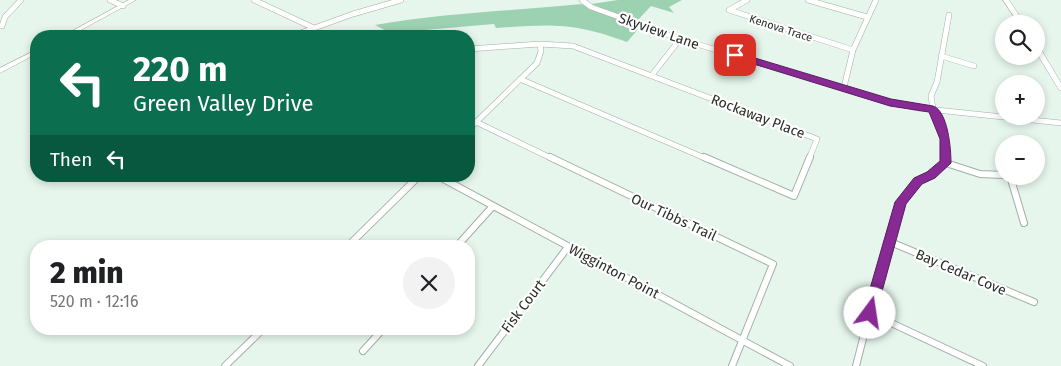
<!DOCTYPE html>
<html lang="en">
<head>
<meta charset="utf-8">
<style>
  body { margin:0; font-family:"Fira Sans",sans-serif; background:#f2f2f2; color:#202124; height:100vh; display:flex; flex-direction:column; font-size:19px; white-space:nowrap }
  * { box-sizing:border-box; margin:0 }
  p { font-size:16px; color:#757577 }
  .icon { flex:none; width:28px; height:28px; fill:none; stroke:currentColor; stroke-width:2; stroke-linecap:round; stroke-linejoin:round }
  .map { position:relative; flex:1; overflow:hidden }
  .drawer { position:absolute; left:30px; top:240px; width:445px; height:95px; display:flex; flex-direction:column; background:#fff; border-radius:20px; box-shadow:0 2px 8px #0003 }
  .drawer>* { flex:none }
  .top-card { position:absolute; left:30px; top:30px; width:445px; height:152px; border-radius:20px; box-shadow:0 2px 8px #0003; background:#0b6e4f; color:#fff; overflow:hidden }
  .tools { position:absolute; left:995px; top:15px; display:grid; gap:10px }
  .tools a { display:grid; place-items:center; width:50px; height:50px; border-radius:50%; background:#fff; box-shadow:0 2px 8px #0003; font-size:25px }
  .pin { position:absolute; display:grid; place-items:center; width:42px; height:42px; color:#fff; margin:-21px; border-radius:10px; box-shadow:0 2px 8px #0006 }
  .me { position:absolute; width:55px; margin:-28px; rotate:14deg; stroke-linejoin:round; filter:drop-shadow(0 0 4px #0008) }
  .turn { display:flex; align-items:center; gap:18px; height:105px; padding:0 20px; font-size:22px }
  .turn .icon { width:65px; height:65px; stroke-width:2.5 }
  .turn b { display:block; font-size:35px; line-height:42px }
  .then { display:flex; align-items:center; height:48px; padding:0 20px; background:#0003; gap:10px; font-size:19px }
  .round { display:grid; place-items:center; flex:none; width:52px; height:52px; border-radius:26px; background:#f2f2f2 }
  .headline { display:flex; align-items:center; justify-content:space-between; height:85px; padding:0 20px }
  h1 { font-size:30px; font-weight:800; line-height:38px }
  .map>svg:first-child { display:block }
</style>
</head>
<body>
<div class="map">
<svg width="1061" height="366" viewBox="0 0 1061 366">
  <rect width="100%" height="100%" fill="#e6f6ec"/>
  <!-- green -->
  <path fill="#9cd2b2" d="M 618,0 L 682,0 L 669,7 L 674,13 L 651,6 L 637,21 L 591,4 Z
    M 581,4 L 640,27 L 627,42 C 573,22 551,24 496,28 L 494,24 L 390,33 L 375,25 C 443,13 512,11 581,4 Z"/>
  <g fill="none" stroke-linecap="round" stroke-linejoin="round">
    <!-- street-far1 casing -->
    <g stroke="#a2b0a7" stroke-width="6">
      <path id="street-far1" d="M 110,0 L 123,6
        M 254,0 L 314,28
        M 582,0 L 591,7 L 680,39 L 890,102 L 917,108 L 1061,123
        M 747,0 L 729,10 L 853,50
        M 808,0 L 867,17
        M 2,26 L 5,17 L 21,0
        M 292,36 L 353,14 L 401,0
        M 469,49 L 540,44 L 573,46 L 817,139 L 809,159
        M 941,56 L 974,66
        M 652,75 L 680,39
        M 520,79 L 707,159
        M 844,87 L 853,50 L 876,0
        M 476,122 L 553,159
        M 469,129 L 537,63 L 541,51 L 540,44
        M 946,159 L 945,139 L 933,109 L 931,96 L 937,82 L 949,15"/>
    </g>
    <!-- street casing -->
    <g stroke="#a2b0a7" stroke-width="8">
      <path id="street" d="M 550,157 L 773,264 L 732,366
        M 704,157 L 794,196 L 810,157
        M 946,163 L 980,174 L 1004,175
        M 438,176 L 790,366
        M 1010,176 L 1024,223
        M 888,241 L 1034,302
        M 348,246 L 419,176
        M 457,246 L 493,206
        M 870,313 L 983,366
        M 363,351 L 383,329
        M 225,366 L 263,329
        M 478,366 L 568,247
        M 856,366 L 888,241 L 901,202 L 918,181 L 931,175 L 946,163 L 946,157"/>
    </g>
    <!-- secondary casing -->
    <g stroke="#a2b0a7" stroke-width="1">
      <path id="secondary" d="M 129,0 L 136,0 L 70,36 L 63,36 Z
        M 1003,0 L 1009,0 L 1025,24 L 1019,24 Z
        M 1036,44 L 1039,46 L 1061,83 L 1061,90 L 1059,90 L 1036,52 Z
        M 36,50 L 36,54 L 0,73 L 0,68 Z"/>
    </g>
    <!-- street-far1 -->
    <use href="#street-far1" stroke="#fff" stroke-width="5"/>
    <!-- street -->
    <use href="#street" stroke="#fff" stroke-width="6"/>
    <!-- secondary -->
    <use href="#secondary" fill="#fff" fill-rule="evenodd"/>
  </g>
  <!-- route -->
  <path fill="#882a94" stroke="#581b60" d="M 735,52 L 891,99 L 933,106 C 948,111 951,149 951,163 L 935,178 L 922,184 L 906,204 L 875,317 L 870,319 L 865,317 L 863,313 L 895,202 L 914,178 L 927,172 L 940,161 L 940,139 L 929,112 L 890,106 L 731,57 L 731,53 Z"/>
  <g text-anchor="middle" stroke-width="4.5" stroke-linejoin="round" paint-order="stroke">
    <!-- far-street labels -->
    <g font-size="11" fill="#282e2a" stroke="#fefefe">
      <text transform="translate(781 28) rotate(18)" y="4">Kenova Trace</text>
    </g>
    <!-- street labels -->
    <g font-size="14" fill="#282e2a" stroke="#fefefe">
      <text transform="translate(659 31) rotate(19)" y="5">Skyview Lane</text>
      <text transform="translate(758 116) rotate(21)" y="5">Rockaway Place</text>
      <text transform="translate(674 217) rotate(25)" y="5">Our Tibbs Trail</text>
      <text transform="translate(614 271) rotate(28)" y="5">Wigginton Point</text>
      <text transform="translate(961 272) rotate(23)" y="5">Bay Cedar Cove</text>
      <text transform="translate(523 306) rotate(-53)" y="5">Fisk Court</text>
    </g>
  </g>
</svg>
<div class="tools">
<a><svg class="icon" aria-label="search" viewBox="0 0 24 24"><circle cx="10" cy="10" r="6"/><path d="M15 15l6 6"/></svg></a>
<a>+</a>
<a>−</a>
</div>
<div class="pin" style="left:735px;top:55px;background:#d93025"><svg class="icon" aria-label="arrive" viewBox="0 0 24 24"><path d="M6 21V4h12l-3 4 3 4H6"/></svg></div>
<svg class="me" style="left:870px;top:313px" viewBox="-20 -20 40 40"><circle r="19" fill="#fff"/><path d="M0-13L10 11 0 6-10 11z" fill="#882a94"/></svg>
<div class="top-card">
<div class="turn"><svg class="icon" aria-label="left" viewBox="0 0 24 24"><path d="M17 20v-9H6M10 6l-5 5 5 5"/></svg><div><b>220 m</b>Green Valley Drive</div></div>
<div class="then">Then<svg class="icon" aria-label="left" viewBox="0 0 24 24"><path d="M17 20v-9H6M10 6l-5 5 5 5"/></svg></div>
</div>
<section class="drawer">
<div class="headline"><div><h1>2 min</h1><p>520 m · 12:16</p></div><a class="round"><svg class="icon" aria-label="close" viewBox="0 0 24 24"><path d="M6 6l12 12M18 6L6 18"/></svg></a></div>
</section>
</div>
</body>
</html>
